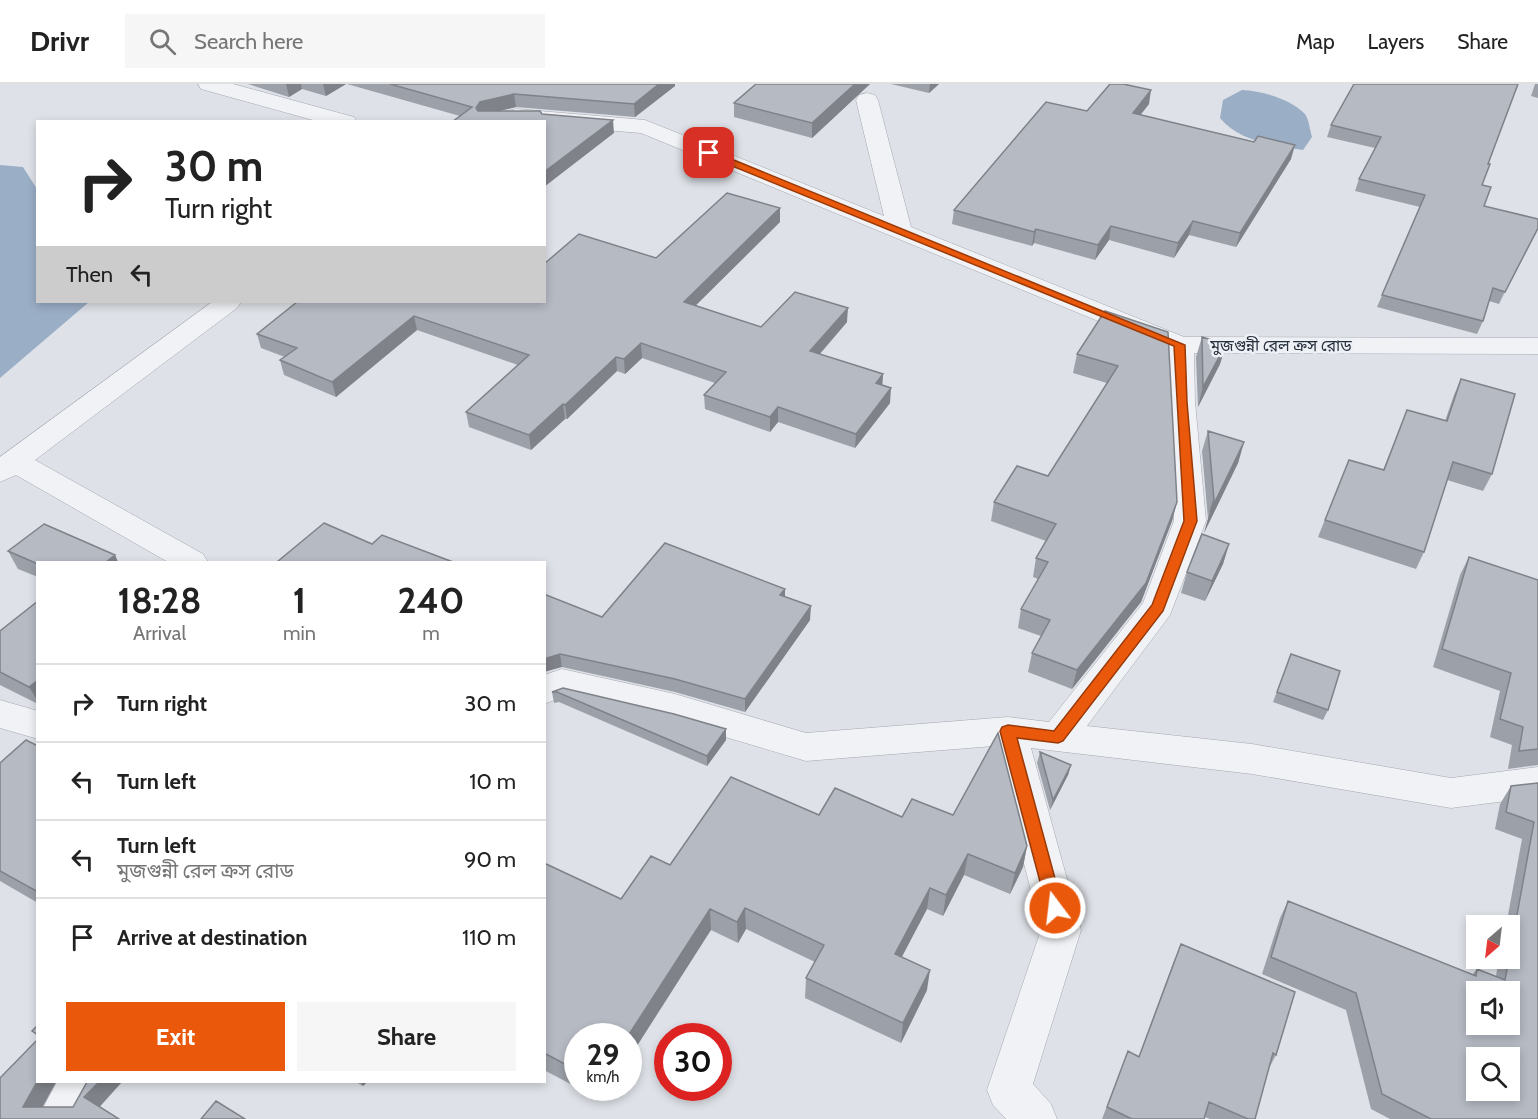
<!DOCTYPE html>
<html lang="en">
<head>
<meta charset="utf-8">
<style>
  body { margin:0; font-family:Cabin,"Noto Sans Bengali",sans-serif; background:#f6f6f6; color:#222; height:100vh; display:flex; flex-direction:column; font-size:22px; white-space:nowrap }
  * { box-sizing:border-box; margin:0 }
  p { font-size:20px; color:#767676 }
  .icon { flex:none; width:33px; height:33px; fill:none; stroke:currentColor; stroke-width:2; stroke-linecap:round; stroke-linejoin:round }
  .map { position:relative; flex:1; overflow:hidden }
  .drawer { position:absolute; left:36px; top:477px; width:510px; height:522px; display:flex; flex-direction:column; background:#fff; border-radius:0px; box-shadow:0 3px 9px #0003 }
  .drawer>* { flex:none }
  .guide { position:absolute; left:36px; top:36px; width:510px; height:183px; border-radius:0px; box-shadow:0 3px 9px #0003; background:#fff; color:#222; overflow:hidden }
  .needle { width:39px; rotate:208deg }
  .controls { position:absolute; left:1466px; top:831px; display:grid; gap:12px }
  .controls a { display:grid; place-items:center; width:54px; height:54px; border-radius:0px; background:#fff; box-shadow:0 3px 9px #0003; font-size:30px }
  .speed { position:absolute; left:564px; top:939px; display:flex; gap:12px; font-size:30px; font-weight:700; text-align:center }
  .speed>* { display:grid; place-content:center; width:78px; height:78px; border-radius:50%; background:#fff; box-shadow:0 3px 9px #0003; line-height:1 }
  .speed small { font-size:15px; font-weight:400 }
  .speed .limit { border:9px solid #d22; background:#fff; color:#111 }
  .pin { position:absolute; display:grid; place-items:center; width:51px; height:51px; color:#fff; margin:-26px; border-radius:12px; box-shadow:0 3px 9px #0006 }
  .me { position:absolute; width:66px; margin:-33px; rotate:345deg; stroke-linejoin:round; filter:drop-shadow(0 0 4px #0008) }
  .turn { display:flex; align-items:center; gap:21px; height:126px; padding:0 30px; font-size:27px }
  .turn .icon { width:78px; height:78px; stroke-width:2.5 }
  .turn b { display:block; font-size:42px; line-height:51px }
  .then { display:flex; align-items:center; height:57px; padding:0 30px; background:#0003; gap:12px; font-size:22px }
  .eta { display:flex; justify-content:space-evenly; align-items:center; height:102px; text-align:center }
  .eta b { font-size:36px; font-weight:700; line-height:42px }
  .action { display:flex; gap:12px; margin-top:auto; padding:12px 30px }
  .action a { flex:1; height:69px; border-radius:0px; background:#ea580c; color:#fff; font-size:24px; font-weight:700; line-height:69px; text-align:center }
  .action a+a { background:#f6f6f6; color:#222 }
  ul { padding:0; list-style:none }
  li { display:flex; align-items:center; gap:18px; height:78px; padding:0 30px; border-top:2px solid #e0e0e0 }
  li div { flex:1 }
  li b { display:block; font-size:22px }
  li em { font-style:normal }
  header { display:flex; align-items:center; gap:36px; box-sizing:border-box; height:84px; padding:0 30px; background:#fff; border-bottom:2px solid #e0e0e0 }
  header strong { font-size:28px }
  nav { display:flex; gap:33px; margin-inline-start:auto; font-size:21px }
  .search { width:420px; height:54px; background:#f6f6f6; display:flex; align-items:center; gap:15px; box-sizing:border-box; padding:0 21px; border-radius:0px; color:#767676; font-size:22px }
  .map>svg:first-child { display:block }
</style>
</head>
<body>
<header>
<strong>Drivr</strong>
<div class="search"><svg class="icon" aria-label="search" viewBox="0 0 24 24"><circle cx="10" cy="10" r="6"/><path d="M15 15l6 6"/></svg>Search here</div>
<nav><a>Map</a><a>Layers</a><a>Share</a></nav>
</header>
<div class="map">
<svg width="1538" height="1035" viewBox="0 0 1538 1035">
  <rect width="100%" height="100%" fill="#dee1e7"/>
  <!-- water -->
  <path fill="#9aaec6" d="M 1242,6 C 1262,7 1291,15 1305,30 C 1309,36 1310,46 1312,53 L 1303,66 C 1274,61 1240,58 1220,34 L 1223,16 Z
    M 0,81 L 23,83 L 37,105 L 38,218 L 89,218 L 0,294 Z"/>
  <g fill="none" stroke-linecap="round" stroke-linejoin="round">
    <!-- minor casing -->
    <g stroke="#a4a8b1" stroke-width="1">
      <path id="minor" d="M 198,0 L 233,0 L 354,33 L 357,38 L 320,38 L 201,5 Z
        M 867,9 L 875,11 L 878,16 L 911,143 L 1184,253 L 1538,254 L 1538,270 L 1194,269 L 1195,318 L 1206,437 L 1170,531 L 1087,642 L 1252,660 L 1451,694 L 1538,683 L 1538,713 L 1451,724 L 1252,690 L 1031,664 L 1081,846 L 1033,1000 L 1051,1020 L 1057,1035 L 1006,1035 L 993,1021 L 987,1006 L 1041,846 L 994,662 L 806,677 L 675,638 L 565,612 L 544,620 L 544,591 L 562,585 L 675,610 L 806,649 L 1008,633 L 1049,638 L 1143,519 L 1174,437 L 1167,318 L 1166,265 L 641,49 L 544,41 L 544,38 L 480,38 L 483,33 L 516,25 L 645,36 L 884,132 L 856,16 L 859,11 Z
        M 212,218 L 241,218 L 237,224 L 35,376 L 203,470 L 208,478 L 168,478 L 16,391 L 0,398 L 0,373 Z
        M 0,616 L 38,627 L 38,655 L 0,644 Z
        M 57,998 L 104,998 L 84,1035 L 37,1035 Z"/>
    </g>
    <!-- minor -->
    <use href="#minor" fill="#f0f2f5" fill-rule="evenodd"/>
  </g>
  <!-- wall -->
  <path fill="#9ca0a8" d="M 248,0 L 346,0 L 326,12 L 302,5 L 289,13 Z
    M 347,0 L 675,0 L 675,2 L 635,33 L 516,23 L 498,27 L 542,30 L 614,49 L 460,32 Z
    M 870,0 L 812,54 L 734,33 L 734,19 Z
    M 891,0 L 939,0 L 929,9 Z
    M 1354,0 L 1488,80 L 1482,101 L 1484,122 L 1538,135 L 1499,220 L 1489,217 L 1483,237 L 1477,250 L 1377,223 L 1420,123 L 1355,107 L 1359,95 L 1375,64 L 1327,53 L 1331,41 Z
    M 1535,0 L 1538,0 L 1538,14 L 1531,12 Z
    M 1149,20 L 1140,31 L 1291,75 L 1236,163 L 1189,151 L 1174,174 L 1109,156 L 1095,176 L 1034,159 L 1032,162 L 952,140 L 954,126 L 1087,27 Z
    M 780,138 L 696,221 L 761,243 L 847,238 L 820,270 L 883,290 L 882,301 L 890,319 L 855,364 L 778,338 L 770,348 L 705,325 L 704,311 L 715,299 L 642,274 L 625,290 L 617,287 L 567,335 L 565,335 L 531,366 L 469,343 L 466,328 L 518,281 L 417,246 L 336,313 L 284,291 L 280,276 L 285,273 L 261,264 L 257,250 L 544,218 L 656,174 Z
    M 1105,227 L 1177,418 L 1172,437 L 1141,518 L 1072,605 L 1028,588 L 1032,569 L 1041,552 L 1018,544 L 1021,525 L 1038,495 L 1033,493 L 1036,474 L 1046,457 L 991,437 L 994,418 L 1048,392 L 1107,299 L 1073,289 L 1077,270 Z
    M 1202,253 L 1226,260 L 1220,280 L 1198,323 L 1196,273 Z
    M 1461,295 L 1492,390 L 1483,407 L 1447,396 L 1424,468 L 1416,485 L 1318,453 L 1349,376 L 1383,386 L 1407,326 L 1445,337 L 1454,311 Z
    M 1208,347 L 1244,358 L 1238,379 L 1204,449 L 1208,435 L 1202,367 Z
    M 1229,460 L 1223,480 L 1205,517 L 1181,509 L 1187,488 Z
    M 8,467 L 115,471 L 118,478 L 38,478 L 38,493 L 18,485 Z
    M 1469,473 L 1538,496 L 1538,681 L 1508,685 L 1512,661 L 1490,653 L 1500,607 L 1433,583 L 1460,491 Z
    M 785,505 L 785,513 L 810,536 L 745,628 L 675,608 L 562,583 L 544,510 L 602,533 Z
    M 38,517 L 38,620 L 0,601 L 0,547 Z
    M 1291,570 L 1328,626 L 1323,636 L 1273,618 Z
    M 563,604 L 726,656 L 707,682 L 559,618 L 554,619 L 552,608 Z
    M 38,662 L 38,819 L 0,797 L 0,679 Z
    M 1040,668 L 1071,681 L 1068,691 L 1050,726 L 1037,679 Z
    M 1538,699 L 1538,1035 L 1390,1035 L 1371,1025 L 1346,926 L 1262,890 L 1280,834 L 1288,817 L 1472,891 L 1477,885 L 1496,892 L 1499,874 L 1509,874 L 1509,842 L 1506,842 L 1522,755 L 1495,745 L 1500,720 L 1511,702 Z
    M 819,731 L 902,733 L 1027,762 L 1023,783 L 1010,810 L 964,791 L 943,832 L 927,825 L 901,873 L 927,906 L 901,959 L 805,914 L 806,894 L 815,878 L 746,845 L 738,859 L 711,846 L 578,952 L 578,1004 L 544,986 L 544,779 L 621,815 L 670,781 Z
    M 1175,874 L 1276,971 L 1269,984 L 1255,1035 L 1210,1035 L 1205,1033 L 1204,1035 L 1102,1035 L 1128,967 L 1139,972 Z
    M 356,998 L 367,998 L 363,1002 Z
    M 578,1004 L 611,1004 L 603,1017 Z"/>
  <!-- shaded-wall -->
  <path fill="#7f8288" d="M 286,0 L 301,0 L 302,5 L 289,13 Z
    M 323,0 L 346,0 L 326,12 Z
    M 659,0 L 675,0 L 675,2 L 635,33 L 634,20 Z
    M 855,0 L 870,0 L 812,54 L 812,39 Z
    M 930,0 L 939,0 L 929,9 Z
    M 1151,6 L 1149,20 L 1131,43 L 1133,29 Z
    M 514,10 L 516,23 L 482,31 L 478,37 L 476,24 L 480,18 Z
    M 613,36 L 614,49 L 544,103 L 544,88 Z
    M 1295,61 L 1291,75 L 1236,163 L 1240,149 Z
    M 780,124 L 780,138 L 685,232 L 684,218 Z
    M 1193,137 L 1189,151 L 1174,174 L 1178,159 Z
    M 1111,142 L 1109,156 L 1095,176 L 1098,161 Z
    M 1538,144 L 1538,145 L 1499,220 L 1505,208 Z
    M 1036,145 L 1034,159 L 1032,162 L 1034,148 Z
    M 848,224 L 847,238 L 810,281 L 810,267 Z
    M 414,232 L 417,246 L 336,313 L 332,298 Z
    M 641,259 L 642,274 L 625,290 L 624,275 Z
    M 1226,260 L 1220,280 L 1198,323 L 1203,303 Z
    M 616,273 L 617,287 L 567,335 L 565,321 Z
    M 883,290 L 882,305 L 876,299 Z
    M 891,304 L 890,319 L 855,364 L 856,350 Z
    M 563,320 L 565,335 L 531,366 L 529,351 Z
    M 778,323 L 778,338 L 770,348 L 770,333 Z
    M 1244,358 L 1238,379 L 1204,449 L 1210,428 Z
    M 1177,418 L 1172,437 L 1141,518 L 1072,605 L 1077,586 Z
    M 1229,460 L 1223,480 L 1205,517 L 1212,497 Z
    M 115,471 L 118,478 L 106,478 Z
    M 785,505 L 785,518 L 780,511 Z
    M 811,522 L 810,536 L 745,628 L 745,615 Z
    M 560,570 L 562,583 L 544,588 L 544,575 Z
    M 38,596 L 38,617 L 29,603 Z
    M 726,645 L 726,656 L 707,682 L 707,672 Z
    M 1071,681 L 1068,691 L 1050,726 L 1053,716 Z
    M 1027,762 L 1023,783 L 1010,810 L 1015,789 Z
    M 968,770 L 964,791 L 943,832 L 946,811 Z
    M 930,804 L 927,825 L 893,890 L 895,870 Z
    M 745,824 L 746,845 L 738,859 L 737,838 Z
    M 710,825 L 711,846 L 628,976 L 628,952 Z
    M 930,886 L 927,906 L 901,959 L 903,939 Z
    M 38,996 L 38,998 L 56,998 L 36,1035 L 23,1023 Z
    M 99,998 L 122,998 L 95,1028 L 84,1013 Z
    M 361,998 L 367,998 L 363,1002 Z
    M 600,1004 L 611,1004 L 603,1017 Z"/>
  <!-- building -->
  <path fill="#b5bac3" stroke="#7f8288" stroke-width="1.5" fill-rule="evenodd" d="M 390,0 L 659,0 L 634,20 L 514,10 L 480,18 L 476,24 L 478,27 L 540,27 L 542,30 L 613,36 L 544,88 L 544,38 L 452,38 L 472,23 Z
    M 756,0 L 855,0 L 812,39 L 734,19 Z
    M 1110,0 L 1123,0 L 1151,6 L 1133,29 L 1254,58 L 1258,52 L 1295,61 L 1240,149 L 1193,137 L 1178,159 L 1111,142 L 1098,161 L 1036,145 L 1034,148 L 954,126 L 1046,18 L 1087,27 Z
    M 1354,0 L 1518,0 L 1488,80 L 1490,80 L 1482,101 L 1491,103 L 1484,122 L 1538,135 L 1538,144 L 1505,208 L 1493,204 L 1483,237 L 1382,211 L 1425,111 L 1359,95 L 1381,53 L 1331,41 Z
    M 727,109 L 780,124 L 684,218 L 761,243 L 795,208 L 848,224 L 810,267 L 883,290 L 876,299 L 891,304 L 856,350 L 778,323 L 770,333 L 704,311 L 726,288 L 641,259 L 624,275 L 616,273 L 565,321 L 563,320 L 529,351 L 466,328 L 529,271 L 414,232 L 332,298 L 280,276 L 297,264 L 257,250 L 297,218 L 544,218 L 544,180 L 579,150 L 656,174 Z
    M 1105,227 L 1168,248 L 1177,418 L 1146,499 L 1077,586 L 1032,569 L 1050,536 L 1021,525 L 1048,478 L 1036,474 L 1056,440 L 994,418 L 1017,382 L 1048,392 L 1118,282 L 1077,270 Z
    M 1202,253 L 1226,260 L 1203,303 Z
    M 1461,295 L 1515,310 L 1492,390 L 1453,378 L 1424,468 L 1325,436 L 1349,376 L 1384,386 L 1407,326 L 1447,337 Z
    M 1208,347 L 1244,358 L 1210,428 L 1214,416 Z
    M 324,439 L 372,460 L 382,451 L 453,478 L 277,478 Z
    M 44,440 L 115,471 L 106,478 L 38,478 L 38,480 L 8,467 Z
    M 1202,450 L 1229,460 L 1212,497 L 1187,488 Z
    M 665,459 L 785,505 L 780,511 L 811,522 L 745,615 L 675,595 L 560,570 L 544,575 L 544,510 L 602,533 Z
    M 1469,473 L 1538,496 L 1538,665 L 1519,667 L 1523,643 L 1500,635 L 1511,589 L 1442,565 Z
    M 38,517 L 38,596 L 29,603 L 0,588 L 0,547 Z
    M 1291,570 L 1340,587 L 1328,626 L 1277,608 Z
    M 563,604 L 674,630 L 726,645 L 707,672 L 557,608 L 552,608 Z
    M 998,649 L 1027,762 L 1015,789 L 968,770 L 946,811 L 930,804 L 895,870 L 930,886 L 903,939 L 806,894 L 824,861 L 745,824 L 737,838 L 710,825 L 628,952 L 578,952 L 578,987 L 544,969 L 544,779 L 621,815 L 651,772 L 670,781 L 731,693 L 819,731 L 835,704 L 902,733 L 912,715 L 953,731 Z
    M 26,656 L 38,662 L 38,808 L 0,787 L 0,679 Z
    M 1040,668 L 1071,681 L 1053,716 Z
    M 1538,699 L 1538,1035 L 1431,1035 L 1382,1010 L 1356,909 L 1271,873 L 1288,817 L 1476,892 L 1477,885 L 1505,896 L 1534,738 L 1506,728 L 1511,702 ZM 1476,908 L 1509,908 L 1509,940 L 1476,940 ZM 1476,974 L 1509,974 L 1509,1006 L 1476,1006 Z
    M 1181,860 L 1295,908 L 1276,971 L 1273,969 L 1255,1035 L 1248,1035 L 1209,1018 L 1204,1035 L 1132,1035 L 1107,1023 L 1128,967 L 1139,973 Z
    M 38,941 L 38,951 L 32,947 Z
    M 38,955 L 38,996 L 23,1023 L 73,1023 L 87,998 L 99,998 L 84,1013 L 119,1035 L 0,1035 L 0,994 Z
    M 216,1017 L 245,1035 L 201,1035 Z"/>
  <!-- route -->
  <path fill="#ea580c" stroke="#983908" stroke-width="1.5" d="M 705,67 L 712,67 L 1185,261 L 1187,318 L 1197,437 L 1163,527 L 1063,657 L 1058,659 L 1017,654 L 1063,824 L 1061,829 L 1055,831 L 1049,829 L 1047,824 L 1000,647 L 1002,643 L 1008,641 L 1054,647 L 1152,521 L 1184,437 L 1174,262 L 705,71 Z"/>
  <g text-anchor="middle" stroke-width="5" stroke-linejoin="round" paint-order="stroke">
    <!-- far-street labels -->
    <g font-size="16" fill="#282f3d" stroke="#edf0f5">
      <text x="1281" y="267">মুজগুন্নী রেল ক্রস রোড</text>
    </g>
  </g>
</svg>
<div class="controls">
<a><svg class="needle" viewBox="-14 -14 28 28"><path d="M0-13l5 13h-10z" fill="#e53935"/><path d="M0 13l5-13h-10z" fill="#767676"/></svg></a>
<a><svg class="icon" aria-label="sound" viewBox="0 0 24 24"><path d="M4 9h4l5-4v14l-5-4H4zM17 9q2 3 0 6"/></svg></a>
<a><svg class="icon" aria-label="search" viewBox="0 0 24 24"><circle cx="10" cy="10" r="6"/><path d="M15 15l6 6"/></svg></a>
</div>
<div class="speed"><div>29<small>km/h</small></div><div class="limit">30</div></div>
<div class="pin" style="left:709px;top:69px;background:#d93025"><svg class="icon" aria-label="arrive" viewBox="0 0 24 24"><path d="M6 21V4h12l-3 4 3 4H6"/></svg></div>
<svg class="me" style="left:1055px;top:824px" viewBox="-20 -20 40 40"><circle r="17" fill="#ea580c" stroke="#fff" stroke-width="3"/><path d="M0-11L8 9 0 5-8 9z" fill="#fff"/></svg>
<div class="guide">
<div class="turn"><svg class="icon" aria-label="right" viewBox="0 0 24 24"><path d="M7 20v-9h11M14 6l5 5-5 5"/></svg><div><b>30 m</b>Turn right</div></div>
<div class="then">Then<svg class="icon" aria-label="left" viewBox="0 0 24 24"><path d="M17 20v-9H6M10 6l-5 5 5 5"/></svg></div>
</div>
<section class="drawer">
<div class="eta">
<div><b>18:28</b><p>Arrival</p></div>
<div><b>1</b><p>min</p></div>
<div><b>240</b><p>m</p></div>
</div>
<ul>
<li><svg class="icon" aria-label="right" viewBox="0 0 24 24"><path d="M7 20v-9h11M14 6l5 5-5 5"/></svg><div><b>Turn right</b></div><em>30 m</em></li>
<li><svg class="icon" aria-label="left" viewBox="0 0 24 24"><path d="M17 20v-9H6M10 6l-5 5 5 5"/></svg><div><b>Turn left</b></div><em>10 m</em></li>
<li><svg class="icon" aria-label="left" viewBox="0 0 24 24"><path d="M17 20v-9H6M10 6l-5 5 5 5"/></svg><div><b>Turn left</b><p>মুজগুন্নী রেল ক্রস রোড</p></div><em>90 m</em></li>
<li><svg class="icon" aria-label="arrive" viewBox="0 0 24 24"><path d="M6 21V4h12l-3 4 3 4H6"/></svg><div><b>Arrive at destination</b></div><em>110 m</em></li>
</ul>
<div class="action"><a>Exit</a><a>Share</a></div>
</section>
</div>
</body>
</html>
